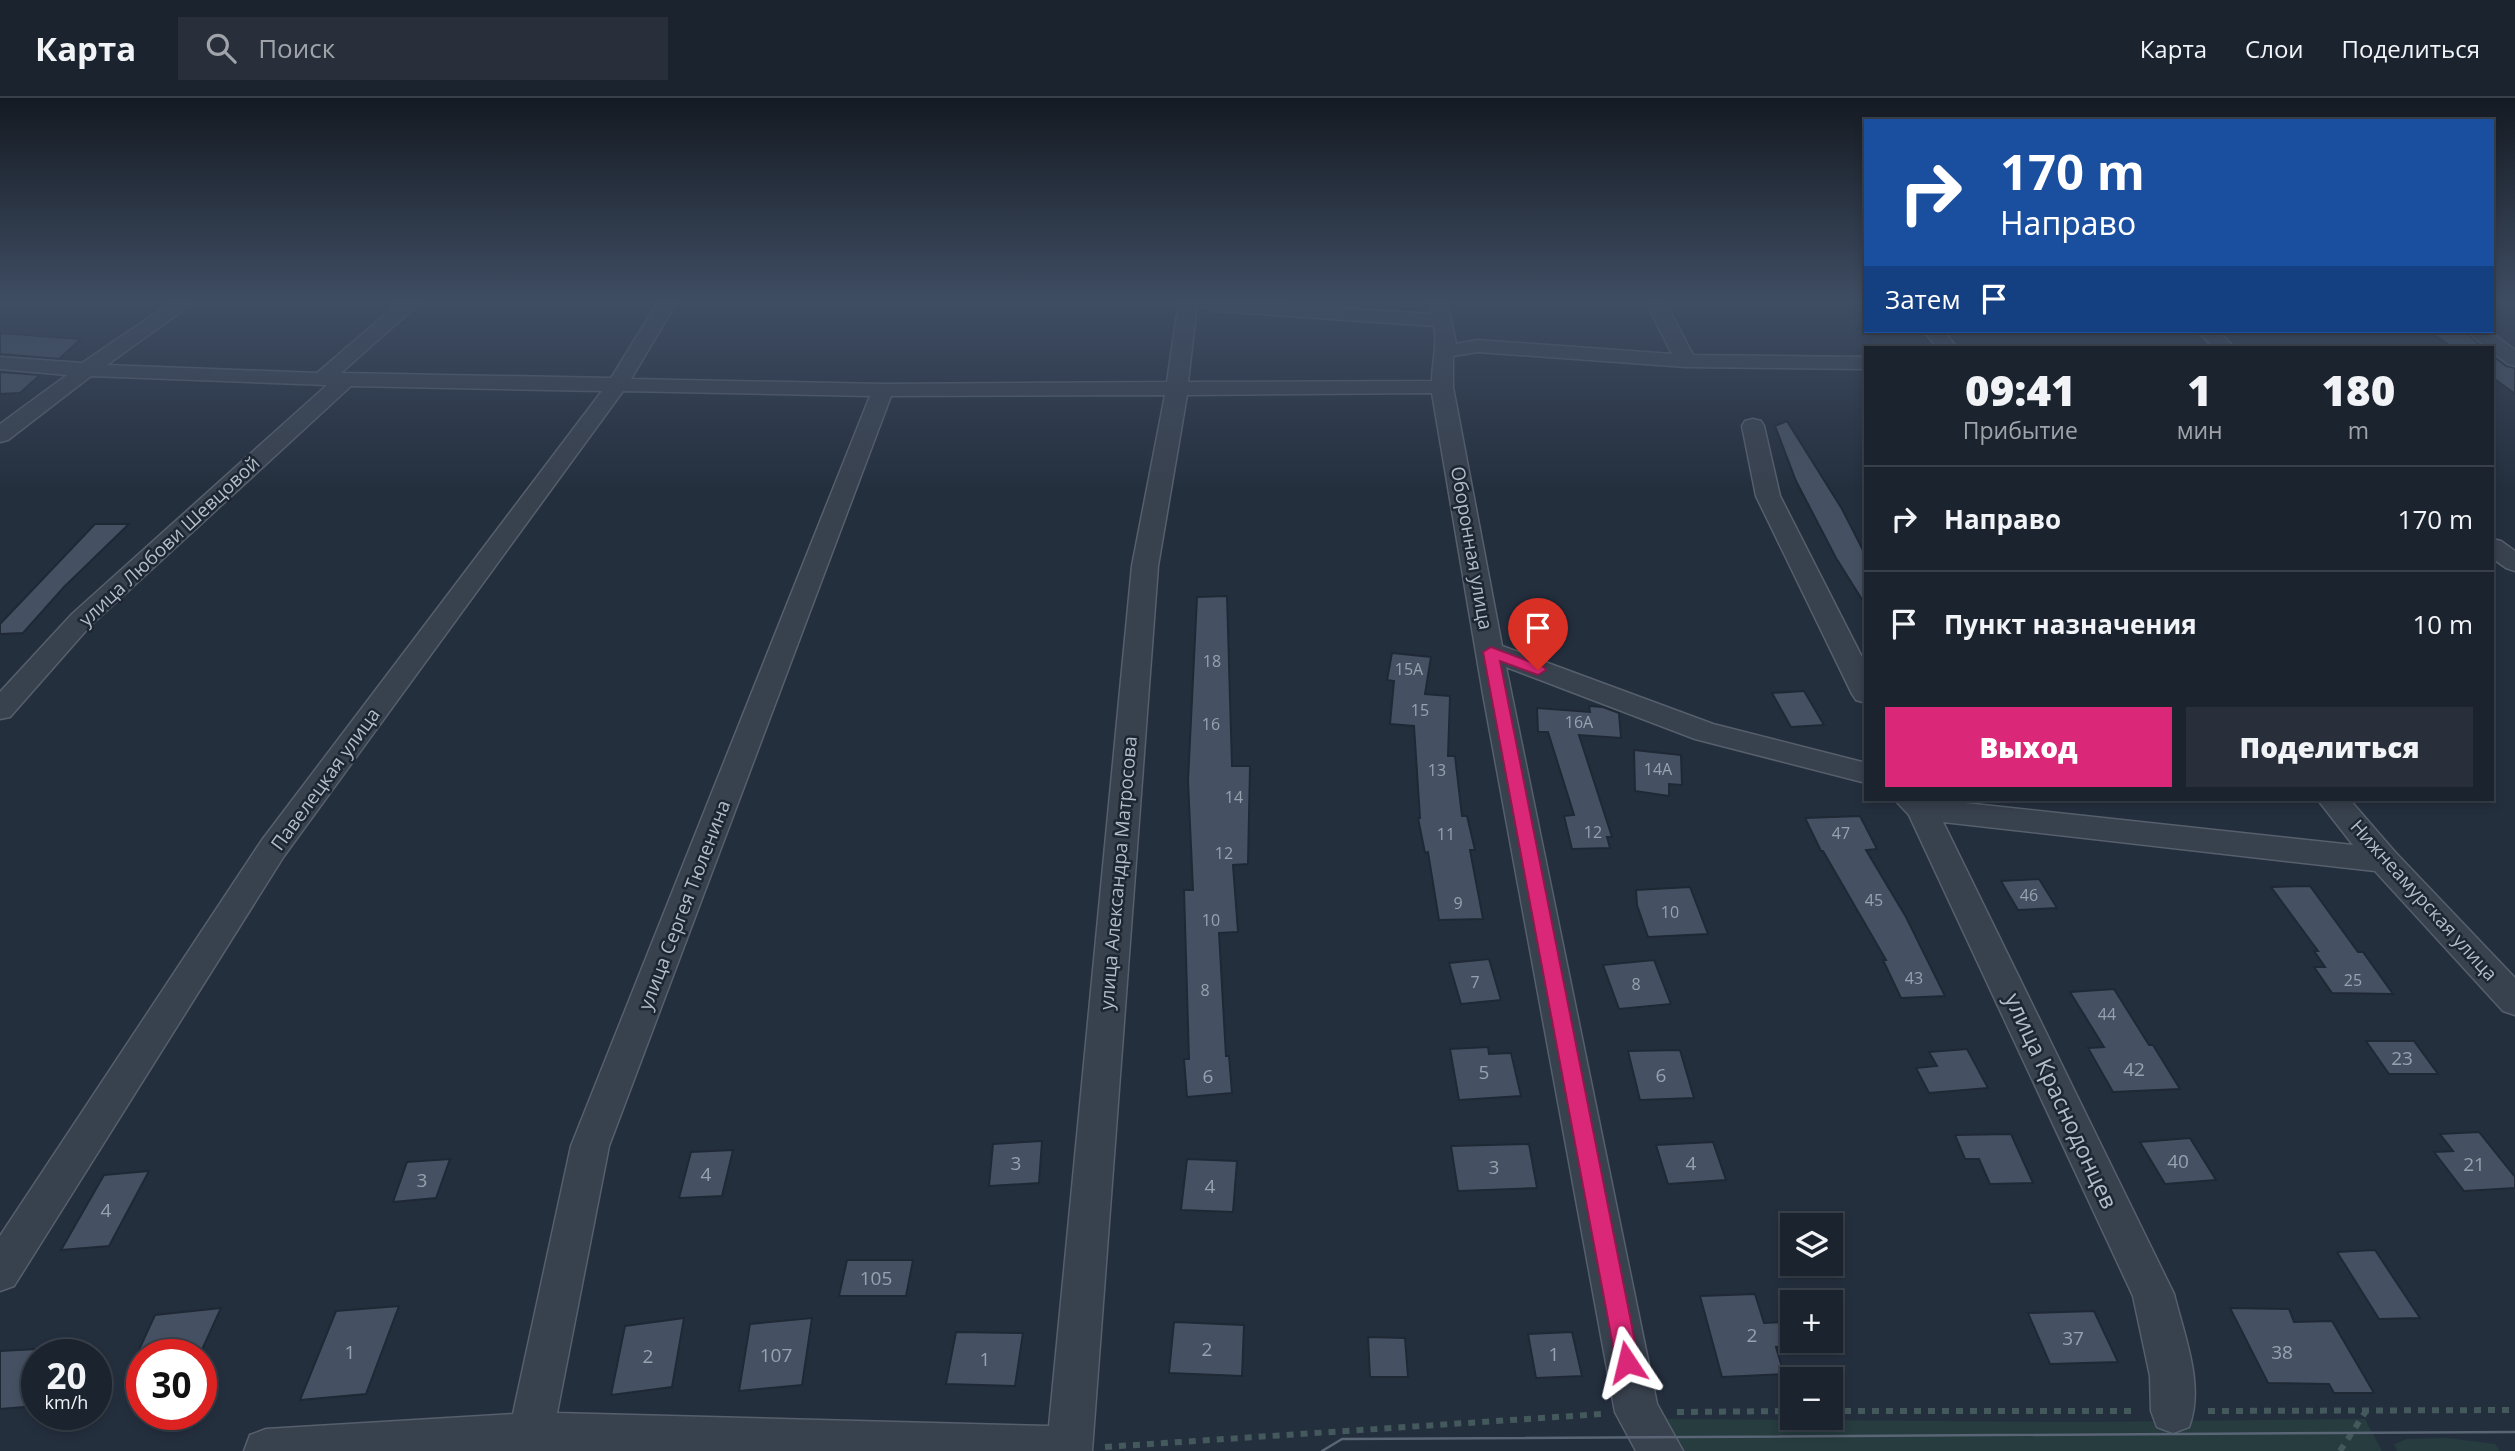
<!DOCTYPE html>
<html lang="ru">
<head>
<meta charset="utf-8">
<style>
  body { margin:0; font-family:"Open Sans",sans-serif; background:#282f3a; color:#f1f3f6; height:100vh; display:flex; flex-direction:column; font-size:26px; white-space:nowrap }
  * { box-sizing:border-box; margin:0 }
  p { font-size:23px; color:#a0a4aa }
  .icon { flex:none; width:38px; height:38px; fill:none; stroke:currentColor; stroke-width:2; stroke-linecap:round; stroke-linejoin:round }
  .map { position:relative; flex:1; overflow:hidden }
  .sheet { position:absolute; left:1864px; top:248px; width:630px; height:455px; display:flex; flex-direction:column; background:#1b232e; border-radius:0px; box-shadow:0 4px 10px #0003,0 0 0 2px #39404a }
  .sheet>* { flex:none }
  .hud { position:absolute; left:1864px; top:21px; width:630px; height:214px; border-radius:0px; box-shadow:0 4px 10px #0003,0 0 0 2px #39404a; background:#1a4fa0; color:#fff; overflow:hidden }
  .controls { position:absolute; left:1780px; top:1115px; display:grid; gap:14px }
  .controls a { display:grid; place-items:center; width:63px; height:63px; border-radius:0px; background:#1b232e; box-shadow:0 4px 10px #0003,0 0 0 2px #39404a; font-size:35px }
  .speed { position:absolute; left:21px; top:1241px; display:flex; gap:14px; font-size:35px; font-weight:700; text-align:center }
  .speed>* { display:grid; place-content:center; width:91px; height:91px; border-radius:50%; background:#1b232e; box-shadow:0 4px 10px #0003,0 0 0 2px #39404a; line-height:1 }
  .speed small { font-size:18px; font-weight:400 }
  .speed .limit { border:10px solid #d22; background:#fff; color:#111 }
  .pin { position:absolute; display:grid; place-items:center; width:60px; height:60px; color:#fff; margin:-72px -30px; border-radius:50% 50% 50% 0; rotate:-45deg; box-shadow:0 0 7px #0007 }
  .pin .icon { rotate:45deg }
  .me { position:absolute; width:77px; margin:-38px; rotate:350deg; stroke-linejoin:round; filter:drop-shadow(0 0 5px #0008) }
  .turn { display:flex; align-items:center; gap:24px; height:147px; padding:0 21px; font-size:32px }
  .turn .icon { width:91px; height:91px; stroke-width:2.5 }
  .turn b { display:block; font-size:49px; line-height:60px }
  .then { display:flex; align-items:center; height:66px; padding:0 21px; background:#0003; gap:14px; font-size:26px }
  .eta { display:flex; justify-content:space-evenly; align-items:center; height:119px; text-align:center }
  .eta b { font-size:42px; font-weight:800; line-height:49px }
  .button { display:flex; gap:14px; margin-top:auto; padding:14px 21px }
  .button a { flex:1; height:80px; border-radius:0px; background:#db2777; color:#fff; font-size:28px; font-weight:800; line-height:80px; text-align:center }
  .button a+a { background:#282f3a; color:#f1f3f6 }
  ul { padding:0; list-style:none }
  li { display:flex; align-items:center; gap:21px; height:105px; padding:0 21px; border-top:2px solid #39404a }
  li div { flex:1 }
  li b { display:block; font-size:26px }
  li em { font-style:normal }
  header { display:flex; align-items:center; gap:42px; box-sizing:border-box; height:98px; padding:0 35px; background:#1b232e; border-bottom:2px solid #39404a }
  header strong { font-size:33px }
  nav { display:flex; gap:38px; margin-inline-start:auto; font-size:24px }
  .search { width:490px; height:63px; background:#282f3a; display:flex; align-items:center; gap:18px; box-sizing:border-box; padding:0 24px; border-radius:0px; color:#a0a4aa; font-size:26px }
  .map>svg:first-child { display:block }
</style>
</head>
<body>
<header>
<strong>Карта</strong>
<div class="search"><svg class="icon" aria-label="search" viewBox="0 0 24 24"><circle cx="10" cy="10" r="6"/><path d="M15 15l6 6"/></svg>Поиск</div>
<nav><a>Карта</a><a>Слои</a><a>Поделиться</a></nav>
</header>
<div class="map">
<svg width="2515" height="1353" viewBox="0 0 2515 1353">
  <rect width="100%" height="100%" fill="#242f3e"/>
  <!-- green -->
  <path fill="#263c3f" d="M 1664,1321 L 2082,1324 L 2365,1321 L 2382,1353 L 1676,1353 Z
    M 2447,1340 L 2495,1346 L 2500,1353 L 2397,1353 L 2394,1346 L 2407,1341 Z"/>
  <!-- building -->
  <path fill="#455162" stroke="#1f2835" stroke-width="2" d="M 2429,233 L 2465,233 L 2483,250 L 2453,250 Z
    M 0,235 L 81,241 L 59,261 L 0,256 Z
    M 2492,257 L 2506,268 L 2515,270 L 2515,296 L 2492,279 Z
    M 0,274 L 40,277 L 20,295 L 0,296 Z
    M 1787,323 L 1842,411 L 1866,458 L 1866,508 L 1836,460 L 1796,383 L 1775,328 Z
    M 95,426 L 129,426 L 64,489 L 23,535 L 0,536 L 0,526 Z
    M 1227,498 L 1232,668 L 1250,668 L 1248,766 L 1233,767 L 1238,834 L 1219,835 L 1226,958 L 1229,958 L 1232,995 L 1187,999 L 1184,961 L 1189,961 L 1184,792 L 1193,792 L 1188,683 L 1197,499 Z
    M 1392,555 L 1431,559 L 1425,596 L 1450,598 L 1448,658 L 1455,658 L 1462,718 L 1467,718 L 1475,752 L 1470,752 L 1483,821 L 1439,822 L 1428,754 L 1425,755 L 1418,720 L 1420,720 L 1414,628 L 1390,626 L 1394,583 L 1387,582 Z
    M 1804,593 L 1824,627 L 1791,629 L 1772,595 Z
    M 1589,608 L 1603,609 L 1619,615 L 1621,640 L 1579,637 L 1612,739 L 1607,739 L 1610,750 L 1572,751 L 1564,718 L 1574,717 L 1548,634 L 1538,634 L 1537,610 L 1590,614 Z
    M 1634,652 L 1681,657 L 1682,687 L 1669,686 L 1669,698 L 1635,693 Z
    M 1860,718 L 1877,751 L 1866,752 L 1906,819 L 1945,898 L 1901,900 L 1883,862 L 1886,862 L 1823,753 L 1821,753 L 1805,720 Z
    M 2039,781 L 2057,810 L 2018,812 L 2001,783 Z
    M 2310,788 L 2358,854 L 2363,854 L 2393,896 L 2332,895 L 2314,869 L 2325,869 L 2314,853 L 2318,853 L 2271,789 Z
    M 1690,789 L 1708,836 L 1648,839 L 1637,807 L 1636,792 Z
    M 1489,861 L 1501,902 L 1461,906 L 1449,865 Z
    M 1654,862 L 1671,906 L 1619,911 L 1603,867 Z
    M 2114,891 L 2149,947 L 2153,947 L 2180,991 L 2113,994 L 2088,950 L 2104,949 L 2070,894 Z
    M 2366,943 L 2414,943 L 2438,976 L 2389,976 Z
    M 1488,949 L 1489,956 L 1511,955 L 1521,998 L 1459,1002 L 1450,951 Z
    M 1967,951 L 1988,990 L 1929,995 L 1916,970 L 1937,968 L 1929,954 Z
    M 1680,952 L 1694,1000 L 1640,1002 L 1628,953 Z
    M 2479,1034 L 2515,1079 L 2515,1090 L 2464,1093 L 2434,1054 L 2453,1053 L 2440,1036 Z
    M 2011,1036 L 2033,1085 L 1990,1086 L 1979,1061 L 1965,1061 L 1955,1037 Z
    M 2190,1040 L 2216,1082 L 2165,1086 L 2140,1044 Z
    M 1042,1043 L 1039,1085 L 989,1088 L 993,1046 Z
    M 1713,1044 L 1726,1082 L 1668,1086 L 1656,1047 Z
    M 1529,1046 L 1537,1090 L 1458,1093 L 1451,1048 Z
    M 733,1052 L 722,1098 L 679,1100 L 691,1054 Z
    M 450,1061 L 436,1100 L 393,1104 L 407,1064 Z
    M 1187,1061 L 1237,1063 L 1233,1114 L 1181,1112 Z
    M 149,1073 L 109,1148 L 61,1152 L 104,1077 Z
    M 2375,1152 L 2420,1220 L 2379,1221 L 2337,1154 Z
    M 847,1162 L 913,1162 L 906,1198 L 839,1198 Z
    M 1755,1196 L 1764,1225 L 1789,1224 L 1792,1242 L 1795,1242 L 1797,1248 L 1776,1249 L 1784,1276 L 1722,1279 L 1700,1198 Z
    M 399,1208 L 366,1296 L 300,1302 L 336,1213 Z
    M 221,1210 L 200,1256 L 137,1256 L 155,1217 Z
    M 2230,1210 L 2289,1211 L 2294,1224 L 2332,1223 L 2374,1295 L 2334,1295 L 2329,1286 L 2268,1285 Z
    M 2094,1213 L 2118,1264 L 2050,1266 L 2028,1215 Z
    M 684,1220 L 672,1289 L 611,1297 L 625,1228 Z
    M 812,1220 L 802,1287 L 739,1293 L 750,1226 Z
    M 1174,1224 L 1244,1227 L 1242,1278 L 1169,1275 Z
    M 956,1234 L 1023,1235 L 1015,1288 L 946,1286 Z
    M 1572,1234 L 1582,1278 L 1536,1280 L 1528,1236 Z
    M 1368,1239 L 1405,1240 L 1408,1279 L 1370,1279 Z
    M 37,1251 L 37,1288 L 24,1309 L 0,1311 L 0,1253 Z"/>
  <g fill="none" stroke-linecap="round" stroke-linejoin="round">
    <!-- street casing -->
    <g stroke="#565f6c" stroke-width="3">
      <path id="street" d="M 175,202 L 197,202 L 107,267 L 317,275 L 402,202 L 423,202 L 341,275 L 611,280 L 659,202 L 678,202 L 631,281 L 883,286 L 1167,284 L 1179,202 L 1222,202 L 1431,216 L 1429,202 L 1447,202 L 1456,246 L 1478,242 L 1672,256 L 1645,202 L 1664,202 L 1693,257 L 1866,259 L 1866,271 L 1686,269 L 1478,254 L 1453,258 L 1453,289 L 1502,548 L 1713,626 L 1866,665 L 1866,685 L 1695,641 L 1506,569 L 1657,1306 L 1683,1353 L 1636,1353 L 1615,1314 L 1483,596 L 1432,295 L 1187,297 L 1158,468 L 1092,1353 L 244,1353 L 250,1337 L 266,1331 L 513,1316 L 571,1048 L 870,298 L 623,293 L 284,758 L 14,1188 L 0,1193 L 0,1138 L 262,742 L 602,293 L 351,288 L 90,528 L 10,619 L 0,621 L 0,594 L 72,516 L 327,287 L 91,278 L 8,342 L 0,344 L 0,326 L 67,277 L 0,271 L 0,259 L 82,265 ZM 1197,206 L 1216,213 L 1434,228 C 1438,246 1432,264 1432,283 L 1188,284 ZM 1165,297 L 1132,468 L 1049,1328 L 557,1315 L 609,1048 L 891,298 Z
        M 1924,233 L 1944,233 L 1957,250 L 1937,250 Z
        M 2197,233 L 2218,233 L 2235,250 L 2214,250 Z
        M 2467,233 L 2489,233 L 2515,252 L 2515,268 L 2508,266 L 2492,254 L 2492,250 L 2487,250 Z
        M 1753,321 L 1761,323 L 1764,328 L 1780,398 L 1866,567 L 1866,605 L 1856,602 L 1852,596 L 1756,398 L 1742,328 L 1745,323 Z
        M 2492,441 L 2501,443 L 2515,453 L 2515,473 L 2506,470 L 2492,460 Z
        M 1895,702 L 1937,702 L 2353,747 L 2318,702 L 2350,702 L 2395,754 L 2515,880 L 2515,917 L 2503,913 L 2375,773 L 1943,724 L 2174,1196 C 2184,1237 2205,1288 2189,1329 L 2173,1335 L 2157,1329 L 2151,1313 L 2150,1278 L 2133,1198 L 1909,717 Z"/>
    </g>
    <!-- path -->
    <path stroke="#44595c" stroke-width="6" stroke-dasharray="7 7" stroke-linecap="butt" d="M 1830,1313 L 2136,1313
      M 2208,1313 L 2515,1312
      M 1677,1314 L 1792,1313
      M 1105,1349 L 1602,1316
      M 2340,1353 L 2366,1313"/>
    <!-- street -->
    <use href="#street" fill="#38414e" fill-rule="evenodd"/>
    <!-- tram -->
    <path stroke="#5a6575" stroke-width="2.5" d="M 1322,1353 L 1342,1341 L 2515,1334"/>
  </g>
  <!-- sky -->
  <linearGradient id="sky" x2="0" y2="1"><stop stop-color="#141a22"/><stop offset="0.52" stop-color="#3f4d63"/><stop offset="1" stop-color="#3f4d63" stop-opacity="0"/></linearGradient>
  <rect width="2515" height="391" fill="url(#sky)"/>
  <!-- route -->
  <path fill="#db2777" stroke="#8e194d" stroke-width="2" d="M 1491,549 L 1544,569 L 1546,572 L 1538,577 L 1500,563 L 1639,1264 L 1635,1272 L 1627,1275 L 1619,1272 L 1616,1264 L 1483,554 Z"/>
  <g text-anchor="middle" stroke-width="5" stroke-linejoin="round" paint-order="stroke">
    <!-- number labels -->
    <g font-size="16" fill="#98a1af">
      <text x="1212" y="569">18</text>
      <text x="1409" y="577">15А</text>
      <text x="1420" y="618">15</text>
      <text x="1579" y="630">16А</text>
      <text x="1211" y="632">16</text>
      <text x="1658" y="677">14А</text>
      <text x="1437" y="678">13</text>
      <text x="1234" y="705">14</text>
      <text x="1593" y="740">12</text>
      <text x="1841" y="741">47</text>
      <text x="1446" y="742">11</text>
      <text x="1224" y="761">12</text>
      <text x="2029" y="803">46</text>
      <text x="1874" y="808">45</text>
      <text x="1458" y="811">9</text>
      <text x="1670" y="820">10</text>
      <text x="1211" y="828">10</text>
      <text x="1914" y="886">43</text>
      <text x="2353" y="888">25</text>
      <text x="1475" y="890">7</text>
      <text x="1636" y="892">8</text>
      <text x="1205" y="898">8</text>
      <text x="2107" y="922">44</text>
    </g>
    <!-- street labels -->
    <g font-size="19" fill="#b4bcc9" stroke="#1d2633">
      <text transform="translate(169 443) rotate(-43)" y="7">улица Любови Шевцовой</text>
      <text transform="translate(1472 450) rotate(80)" y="7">Оборонная улица</text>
      <text transform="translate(325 681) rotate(-54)" y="7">Павелецкая улица</text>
      <text transform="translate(1118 775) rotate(-85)" y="7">улица Александра Матросова</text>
      <text transform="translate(2424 802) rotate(48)" y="7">Нижнеамурская улица</text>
      <text transform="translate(684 807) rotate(-69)" y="7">улица Сергея Тюленина</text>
    </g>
    <!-- near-number labels -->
    <g font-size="19" fill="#98a1af">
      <text x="2402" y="967">23</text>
      <text x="2134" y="978">42</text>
      <text x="1484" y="981">5</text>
      <text x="1661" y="984">6</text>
      <text x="1208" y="985">6</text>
      <text x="2178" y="1070">40</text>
      <text x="1016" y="1072">3</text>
      <text x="1691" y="1072">4</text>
      <text x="2474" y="1073">21</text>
      <text x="1494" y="1076">3</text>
      <text x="706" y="1083">4</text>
      <text x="422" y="1089">3</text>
      <text x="1210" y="1095">4</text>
      <text x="106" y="1119">4</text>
      <text x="876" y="1187">105</text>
      <text x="1752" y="1244">2</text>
      <text x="2073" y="1247">37</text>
      <text x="1207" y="1258">2</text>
      <text x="350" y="1261">1</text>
      <text x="2282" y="1261">38</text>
      <text x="1554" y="1263">1</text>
      <text x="776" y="1264">107</text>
      <text x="648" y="1265">2</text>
      <text x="985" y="1268">1</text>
    </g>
    <!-- near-street labels -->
    <g font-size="23" fill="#b4bcc9" stroke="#1d2633">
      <text transform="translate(2061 1003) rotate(65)" y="8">улица Краснодонцев</text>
    </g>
  </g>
</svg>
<div class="controls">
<a><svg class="icon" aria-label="layers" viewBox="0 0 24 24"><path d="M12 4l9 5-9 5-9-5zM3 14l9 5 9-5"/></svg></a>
<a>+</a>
<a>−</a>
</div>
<div class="speed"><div>20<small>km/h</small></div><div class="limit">30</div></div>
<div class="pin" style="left:1538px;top:572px;background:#d93025"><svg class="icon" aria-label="arrive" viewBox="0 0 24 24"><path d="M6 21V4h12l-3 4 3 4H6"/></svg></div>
<svg class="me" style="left:1627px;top:1264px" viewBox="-20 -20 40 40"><path d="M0-17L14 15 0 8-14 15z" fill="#db2777" stroke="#fff" stroke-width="4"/></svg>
<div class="hud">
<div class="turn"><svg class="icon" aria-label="right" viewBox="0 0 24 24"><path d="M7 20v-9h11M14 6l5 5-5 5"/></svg><div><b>170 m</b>Направо</div></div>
<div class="then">Затем<svg class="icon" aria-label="arrive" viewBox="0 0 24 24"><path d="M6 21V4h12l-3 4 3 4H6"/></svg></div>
</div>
<section class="sheet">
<div class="eta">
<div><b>09:41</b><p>Прибытие</p></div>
<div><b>1</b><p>мин</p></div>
<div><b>180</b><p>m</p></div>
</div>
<ul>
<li><svg class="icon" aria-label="right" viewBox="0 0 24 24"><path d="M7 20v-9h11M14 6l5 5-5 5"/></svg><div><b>Направо</b></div><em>170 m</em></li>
<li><svg class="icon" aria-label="arrive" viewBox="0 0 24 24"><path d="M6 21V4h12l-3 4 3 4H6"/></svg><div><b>Пункт назначения</b></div><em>10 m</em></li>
</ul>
<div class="button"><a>Выход</a><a>Поделиться</a></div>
</section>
</div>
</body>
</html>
